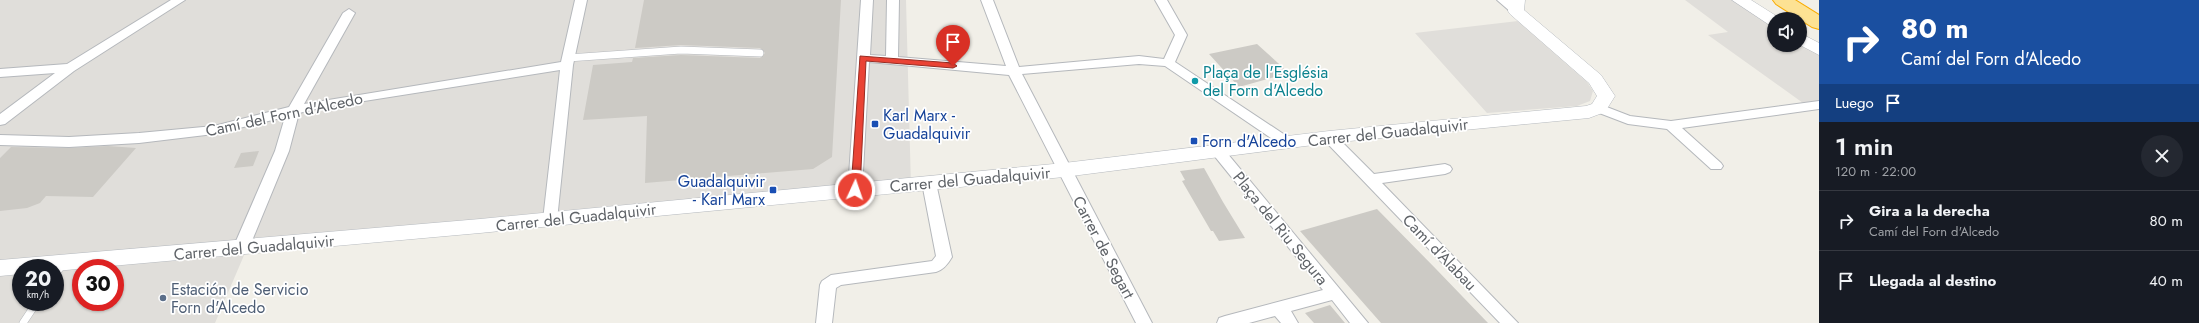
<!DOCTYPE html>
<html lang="es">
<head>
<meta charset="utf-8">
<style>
  body { margin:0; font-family:Jost,sans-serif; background:#242831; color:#f1f3f6; height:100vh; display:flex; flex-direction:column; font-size:15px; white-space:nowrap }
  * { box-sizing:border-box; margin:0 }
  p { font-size:13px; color:#9ea1a6 }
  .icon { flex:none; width:22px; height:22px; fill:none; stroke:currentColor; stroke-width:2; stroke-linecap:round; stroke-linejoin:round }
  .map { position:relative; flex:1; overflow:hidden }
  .panel { display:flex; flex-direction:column; background:#171b24; width:380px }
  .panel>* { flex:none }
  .banner { background:#1a4fa0; color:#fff; overflow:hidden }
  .fabs { position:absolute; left:1767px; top:12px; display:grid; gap:8px }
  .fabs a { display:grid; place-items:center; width:40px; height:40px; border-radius:50%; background:#171b24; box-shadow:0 1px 3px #0004; font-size:20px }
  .speed { position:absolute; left:12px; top:259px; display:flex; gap:8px; font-size:20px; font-weight:700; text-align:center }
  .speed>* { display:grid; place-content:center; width:52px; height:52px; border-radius:50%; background:#171b24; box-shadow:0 1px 3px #0004; line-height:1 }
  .speed small { font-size:10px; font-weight:400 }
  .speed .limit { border:6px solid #d22; background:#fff; color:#111 }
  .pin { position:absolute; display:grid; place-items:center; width:34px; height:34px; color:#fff; margin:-41px -17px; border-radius:50% 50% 50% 0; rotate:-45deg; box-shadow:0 0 4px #0007 }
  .pin .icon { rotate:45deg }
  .me { position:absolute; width:44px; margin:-22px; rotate:3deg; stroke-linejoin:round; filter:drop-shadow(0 0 3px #0008) }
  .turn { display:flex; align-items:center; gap:14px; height:84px; padding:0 16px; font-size:18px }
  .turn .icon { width:52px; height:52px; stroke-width:2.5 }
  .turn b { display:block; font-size:28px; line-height:34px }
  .then { display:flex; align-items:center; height:38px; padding:0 16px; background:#0003; gap:8px; font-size:15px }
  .round { display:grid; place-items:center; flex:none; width:42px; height:42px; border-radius:21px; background:#242831 }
  .summary { display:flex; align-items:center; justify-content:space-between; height:68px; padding:0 16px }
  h1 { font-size:24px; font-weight:600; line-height:30px }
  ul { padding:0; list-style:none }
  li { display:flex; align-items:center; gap:12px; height:60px; padding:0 16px; border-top:1px solid #363941 }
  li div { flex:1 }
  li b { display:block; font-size:15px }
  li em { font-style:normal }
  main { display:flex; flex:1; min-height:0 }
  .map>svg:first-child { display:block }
</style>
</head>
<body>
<main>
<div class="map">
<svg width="1819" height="323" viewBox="0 0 1819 323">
  <rect width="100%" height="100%" fill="#f1efe8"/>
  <!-- industrial -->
  <path fill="#e0deda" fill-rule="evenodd" d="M 0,0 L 906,0 L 911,187 L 245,253 L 215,323 L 0,323 ZM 21,268 L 55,268 L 55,302 L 21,302 ZM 81,268 L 115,268 L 115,302 L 81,302 Z
    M 1685,0 L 1736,0 L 1774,25 L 1774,45 L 1800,45 L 1800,43 L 1819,55 L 1819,101 L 1803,103 L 1708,35 L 1728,32 Z
    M 1518,21 L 1587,82 L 1593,91 L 1590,101 L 1577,106 L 1487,113 L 1415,33 Z"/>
  <!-- building -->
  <path fill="#cccac5" d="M 644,0 L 841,0 L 832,157 L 813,169 L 645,183 L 647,116 L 583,120 L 593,65 L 632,62 L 633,58 L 681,55 L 760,58 L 765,53 L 760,48 L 681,45 L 635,48 Z
    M 1257,44 L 1289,73 L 1239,87 L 1209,54 Z
    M 108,146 L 136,148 L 93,197 L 46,196 L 40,203 L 27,208 L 0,211 L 0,158 L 11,147 L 69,148 Z
    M 259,151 L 253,166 L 234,168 L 241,153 Z
    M 1204,168 L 1223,202 L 1245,238 L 1219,241 L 1213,231 L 1211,231 L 1182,181 L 1185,180 L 1180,171 Z
    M 1377,209 L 1436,269 L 1488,323 L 1381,323 L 1300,231 Z
    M 1330,305 L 1345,323 L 1314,323 L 1305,313 Z"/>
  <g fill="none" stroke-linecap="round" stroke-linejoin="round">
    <!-- lane casing -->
    <g stroke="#b5b8bc" stroke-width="8">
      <path id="lane" d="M 568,58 L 681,50 L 760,53
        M 55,275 L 63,264
        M 23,323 L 37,302"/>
    </g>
    <!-- street casing -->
    <g stroke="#b5b8bc" stroke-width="2">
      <path id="street" d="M 171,0 L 185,0 L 74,71 L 5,124 L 0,125 L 0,114 L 55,73 L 0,77 L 0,69 L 67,64 Z
        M 575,0 L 587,0 L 573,65 L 557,220 L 555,224 L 550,225 L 545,224 L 543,220 L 560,70 L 320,108 L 299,113 L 289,151 L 249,248 L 246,252 L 241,254 L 236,252 L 233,248 L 275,151 L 285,117 L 214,134 L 139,143 L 69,147 L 0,145 L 0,135 L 69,137 L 139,133 L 214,126 L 289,107 L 343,13 L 349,9 L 355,13 L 304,104 L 561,62 Z
        M 861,0 L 873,0 L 870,55 L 886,56 L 887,0 L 899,0 L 898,57 L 1006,66 L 981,0 L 993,0 L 1019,67 L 1139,56 L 1164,59 L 1175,35 L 1155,0 L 1167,0 L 1187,35 L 1175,62 L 1291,139 L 1293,142 L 1291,145 L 1281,145 L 1165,66 L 1139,64 L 1022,74 L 1152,323 L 1136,323 L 1009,75 L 869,62 L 862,190 L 860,194 L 850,194 L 848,190 Z
        M 1497,0 L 1510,0 L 1522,11 L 1520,13 L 1512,13 Z
        M 1819,101 L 1819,109 L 1682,128 L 1721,163 L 1723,166 L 1721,169 L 1711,169 L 1667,129 L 1628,124 L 1594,111 L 1592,108 L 1599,104 L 1630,116 L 1671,121 Z
        M 1329,132 L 1334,134 L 1374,174 L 1445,164 L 1450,166 L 1452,169 L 1450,172 L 1445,174 L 1382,183 L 1518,323 L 1500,323 L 1324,140 L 1322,137 L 1324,134 Z
        M 1217,145 L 1222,147 L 1368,323 L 1350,323 L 1332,300 L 1291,311 L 1298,323 L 1281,323 L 1275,316 L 1249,323 L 1217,323 L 1219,318 L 1225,316 L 1323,290 L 1212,153 L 1210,150 L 1212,147 Z
        M 929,178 L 934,179 L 936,183 L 952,257 C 948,264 943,270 936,272 L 841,285 L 836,288 L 832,323 L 816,323 L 820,285 L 822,281 L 831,275 L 932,261 L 936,256 L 922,183 L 924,179 Z"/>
    </g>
    <!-- secondary casing -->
    <g stroke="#b6babf" stroke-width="1">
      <path id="secondary" d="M 1509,0 L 1525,0 L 1524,10 L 1601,75 L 1615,96 L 1605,112 L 1589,118 L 1329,143 L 1064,177 L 480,233 L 55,271 L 55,268 L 21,268 L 21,274 L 0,276 L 0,260 L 480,219 L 1064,163 L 1329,131 L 1586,106 L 1592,104 L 1597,96 L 1589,83 L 1510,14 L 1508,11 Z
        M 1732,0 L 1751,0 L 1781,19 L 1774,19 L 1774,26 L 1768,24 Z
        M 1800,33 L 1819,43 L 1819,55 L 1800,45 Z"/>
    </g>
    <!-- highway casing -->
    <g stroke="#f9ab00" stroke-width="2">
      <path id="highway" d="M 1773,0 L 1795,0 L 1819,15 L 1819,29 L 1812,27 L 1776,4 Z"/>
    </g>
    <!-- lane -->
    <use href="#lane" stroke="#fff" stroke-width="7"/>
    <!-- street -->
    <use href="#street" fill="#fff" fill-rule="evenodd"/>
    <!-- secondary -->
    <use href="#secondary" fill="#fff" fill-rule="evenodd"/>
    <!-- highway -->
    <use href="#highway" fill="#fde293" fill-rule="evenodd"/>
  </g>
  <!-- route -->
  <path fill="#ea4335" stroke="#982c22" d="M 860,56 L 953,63 L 957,66 L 953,68 L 866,61 L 860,190 L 855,193 L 851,190 Z"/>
  <!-- markers -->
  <circle fill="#0f9aa8" stroke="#fff" stroke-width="1.5" cx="1195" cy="81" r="4"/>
  <g fill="#1a4fb4" stroke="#fff" stroke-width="1.5">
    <rect x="871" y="120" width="8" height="8" rx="2"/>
    <rect x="1190" y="137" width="8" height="8" rx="2"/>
    <rect x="769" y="186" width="8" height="8" rx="2"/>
  </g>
  <circle fill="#5c6f8a" stroke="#fff" stroke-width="1.5" cx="163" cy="298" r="4"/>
  <g text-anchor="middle" stroke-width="3.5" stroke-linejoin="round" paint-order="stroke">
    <!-- culture labels -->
    <g font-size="16" fill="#0d838f" stroke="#fff" text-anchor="start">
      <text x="1203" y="78">Plaça de l'Església<tspan x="1203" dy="18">del Forn d'Alcedo</tspan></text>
    </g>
    <!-- street labels -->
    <g font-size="16" fill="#5f6368" stroke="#fff">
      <text transform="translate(284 114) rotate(-12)" y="6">Camí del Forn d'Alcedo</text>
      <text transform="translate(1388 132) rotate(-6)" y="6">Carrer del Guadalquivir</text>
      <text transform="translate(970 179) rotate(-5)" y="6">Carrer del Guadalquivir</text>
      <text transform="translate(576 217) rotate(-6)" y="6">Carrer del Guadalquivir</text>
      <text transform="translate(1281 228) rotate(51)" y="6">Plaça del Riu Segura</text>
      <text transform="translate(254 247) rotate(-5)" y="6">Carrer del Guadalquivir</text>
      <text transform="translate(1104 247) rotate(62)" y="6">Carrer de Segart</text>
      <text transform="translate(1440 252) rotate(46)" y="6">Camí d'Alabau</text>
    </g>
    <!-- transit labels -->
    <g font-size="16" fill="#164399" stroke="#fff" text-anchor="start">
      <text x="883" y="121">Karl Marx -<tspan x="883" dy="18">Guadalquivir</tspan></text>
      <text x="1202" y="147">Forn d'Alcedo</text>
      <text x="765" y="187" text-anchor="end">Guadalquivir<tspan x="765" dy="18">- Karl Marx</tspan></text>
    </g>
    <!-- service labels -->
    <g font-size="16" fill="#4e5e75" stroke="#fff" text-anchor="start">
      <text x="171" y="295">Estación de Servicio<tspan x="171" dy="18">Forn d'Alcedo</tspan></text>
    </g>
  </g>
</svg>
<div class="fabs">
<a><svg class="icon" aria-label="sound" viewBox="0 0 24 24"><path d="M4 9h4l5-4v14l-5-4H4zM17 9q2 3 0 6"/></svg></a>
</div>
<div class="speed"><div>20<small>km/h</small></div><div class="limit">30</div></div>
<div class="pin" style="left:953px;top:66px;background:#d93025"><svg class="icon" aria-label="arrive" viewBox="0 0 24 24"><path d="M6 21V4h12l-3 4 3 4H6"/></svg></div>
<svg class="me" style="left:855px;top:190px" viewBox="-20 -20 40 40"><circle r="17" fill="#ea4335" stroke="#fff" stroke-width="3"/><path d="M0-11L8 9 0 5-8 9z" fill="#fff"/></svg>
</div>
<section class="panel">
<div class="banner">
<div class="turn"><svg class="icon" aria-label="right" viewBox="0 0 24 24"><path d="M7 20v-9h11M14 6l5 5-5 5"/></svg><div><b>80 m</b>Camí del Forn d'Alcedo</div></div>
<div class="then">Luego<svg class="icon" aria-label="arrive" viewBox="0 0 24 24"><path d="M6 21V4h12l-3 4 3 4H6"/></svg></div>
</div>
<div class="summary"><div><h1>1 min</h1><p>120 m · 22:00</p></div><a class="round"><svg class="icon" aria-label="close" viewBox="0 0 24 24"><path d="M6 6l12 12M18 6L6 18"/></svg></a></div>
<ul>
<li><svg class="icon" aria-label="right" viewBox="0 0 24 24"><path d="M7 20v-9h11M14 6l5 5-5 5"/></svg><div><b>Gira a la derecha</b><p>Camí del Forn d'Alcedo</p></div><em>80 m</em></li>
<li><svg class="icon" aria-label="arrive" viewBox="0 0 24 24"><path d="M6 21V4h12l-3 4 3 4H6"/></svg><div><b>Llegada al destino</b></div><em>40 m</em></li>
</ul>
</section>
</main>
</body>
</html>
